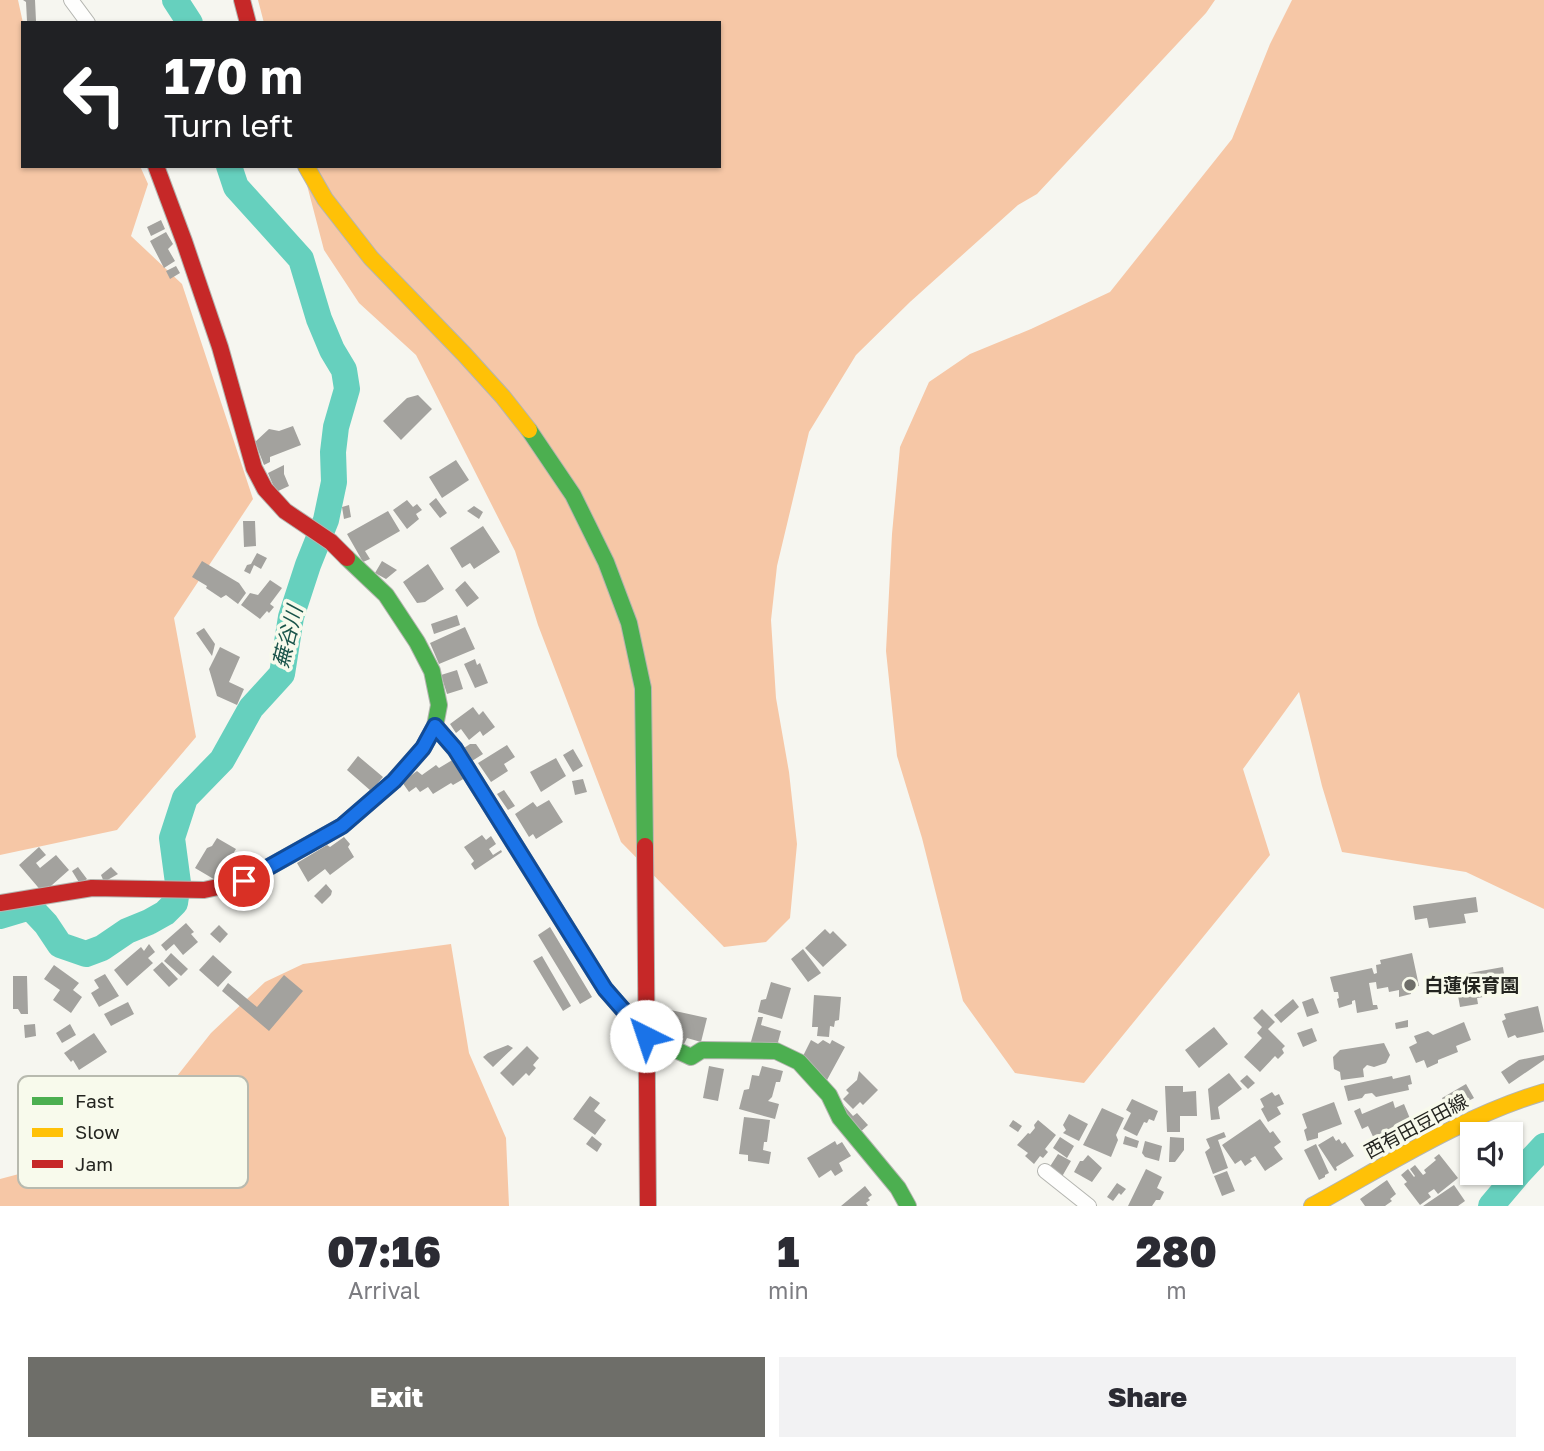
<!DOCTYPE html>
<html lang="en">
<head>
<meta charset="utf-8">
<style>
  body { margin:0; font-family:"Golos Text","Noto Sans JP",sans-serif; background:#f2f2f3; color:#2b2b33; height:100vh; display:flex; flex-direction:column; font-size:26px; white-space:nowrap }
  * { box-sizing:border-box; margin:0 }
  p { font-size:23px; color:#7c7c81 }
  .icon { flex:none; width:38px; height:38px; fill:none; stroke:currentColor; stroke-width:2; stroke-linecap:round; stroke-linejoin:round }
  .map { position:relative; height:1206px; overflow:hidden }
  .sheet { display:flex; flex-direction:column; background:#fff; flex:1 }
  .sheet>* { flex:none }
  .guide { position:absolute; left:21px; top:21px; width:700px; height:147px; border-radius:0px; box-shadow:0 2px 5px #0004; background:#202124; color:#fff; overflow:hidden }
  .fabs { position:absolute; left:1460px; top:1122px; display:grid; gap:14px }
  .fabs a { display:grid; place-items:center; width:63px; height:63px; border-radius:0px; background:#fff; box-shadow:0 2px 5px #0004; font-size:35px }
  .pin { position:absolute; display:grid; place-items:center; width:60px; height:60px; color:#fff; margin:-30px; border:4px solid #fff; border-radius:50%; box-shadow:0 2px 7px #0007 }
  .me { position:absolute; width:77px; margin:-38px; rotate:319deg; stroke-linejoin:round; filter:drop-shadow(0 0 5px #0008) }
  .turn { display:flex; align-items:center; gap:24px; height:147px; padding:0 28px; font-size:32px }
  .turn .icon { width:91px; height:91px; stroke-width:2.5 }
  .turn b { display:block; font-size:49px; line-height:60px }
  .eta { display:flex; justify-content:space-evenly; align-items:center; height:119px; text-align:center }
  .eta b { font-size:42px; font-weight:800; line-height:49px }
  .cta { display:flex; gap:14px; margin-top:auto; padding:14px 28px }
  .cta a { flex:1; height:80px; border-radius:0px; background:#6e6e69; color:#fff; font-size:28px; font-weight:800; line-height:80px; text-align:center }
  .cta a+a { background:#f2f2f3; color:#2b2b33 }
  .map>svg:first-child { display:block }
</style>
</head>
<body>
<div class="map">
<svg width="1544" height="1206" viewBox="0 0 1544 1206">
  <rect width="100%" height="100%" fill="#f6f6f0"/>
  <!-- forest -->
  <path fill="#f6c7a6" d="M 0,0 L 18,0 L 23,23 L 23,166 L 140,166 L 148,184 L 131,236 L 182,284 L 253,499 L 174,618 L 196,737 L 117,830 L 0,855 Z
    M 258,0 L 1215,0 L 1206,13 L 1037,194 L 1018,205 L 910,302 L 856,355 L 809,432 L 777,566 L 771,620 L 776,698 L 789,772 L 797,844 L 790,918 L 766,942 L 724,947 L 621,842 L 538,625 L 515,551 L 416,355 L 359,303 L 324,250 L 302,166 L 719,166 L 719,23 L 264,23 Z
    M 1292,0 L 1544,0 L 1544,909 L 1466,872 L 1342,852 L 1322,786 L 1299,692 L 1243,769 L 1270,855 L 1084,1083 L 1015,1073 L 963,1001 L 922,838 L 897,756 L 886,651 L 892,534 L 900,447 L 929,382 L 970,354 L 1031,329 L 1110,292 L 1232,139 L 1270,44 Z
    M 451,944 L 469,1053 L 506,1138 L 509,1206 L 0,1206 L 0,1179 L 121,1147 L 211,1033 L 265,982 L 303,964 Z"/>
  <g fill="none" stroke-linecap="round" stroke-linejoin="round">
    <!-- river -->
    <path stroke="#66d0be" stroke-width="26" d="M 175,0 L 190,23
      M 0,916 L 30,907 L 46,924 L 60,945 L 86,954 L 102,948 L 127,931 L 149,922 L 165,913 L 175,903 L 178,883 L 172,838 L 185,798 L 222,760 L 251,708 L 282,674 L 291,617 L 308,565 L 326,520 L 334,482 L 333,452 L 336,427 L 347,389 L 344,370 L 332,350 L 319,319 L 301,259 L 236,187 L 229,166
      M 1491,1206 L 1518,1174 L 1544,1146"/>
  </g>
  <!-- building -->
  <path fill="#a3a29e" d="M 23,0 L 35,0 L 36,21 L 27,21 L 26,2 Z
    M 161,220 L 165,229 L 151,236 L 147,227 Z
    M 166,232 L 173,244 L 168,249 L 175,261 L 164,268 L 150,241 Z
    M 176,266 L 180,273 L 170,279 L 166,271 Z
    M 418,395 L 432,409 L 401,440 L 383,421 L 407,398 Z
    M 293,426 L 301,445 L 270,457 L 270,462 L 264,465 L 255,442 L 269,429 L 279,431 Z
    M 456,460 L 469,480 L 442,498 L 429,477 Z
    M 284,465 L 284,474 L 289,486 L 276,492 L 268,473 Z
    M 436,498 L 447,513 L 440,518 L 429,504 Z
    M 407,500 L 413,507 L 417,504 L 422,510 L 416,514 L 419,519 L 407,529 L 393,510 Z
    M 349,505 L 351,517 L 344,519 L 342,507 Z
    M 474,506 L 483,512 L 479,519 L 467,511 Z
    M 388,511 L 400,531 L 365,551 L 370,559 L 363,562 L 347,534 Z
    M 243,521 L 255,521 L 256,546 L 244,547 Z
    M 483,526 L 500,552 L 474,569 L 470,563 L 462,568 L 450,548 Z
    M 257,553 L 267,558 L 261,569 L 254,565 L 250,574 L 244,571 L 247,565 L 251,564 Z
    M 202,561 L 239,583 L 246,593 L 238,604 L 226,595 L 221,598 L 206,588 L 207,586 L 192,577 Z
    M 382,561 L 397,570 L 386,579 L 375,573 Z
    M 428,564 L 444,589 L 425,602 L 417,603 L 403,582 Z
    M 270,580 L 282,588 L 270,604 L 274,607 L 269,613 L 267,611 L 260,619 L 241,605 L 250,593 L 258,595 Z
    M 465,581 L 479,598 L 467,607 L 455,590 Z
    M 457,615 L 460,625 L 434,634 L 431,624 Z
    M 465,627 L 475,649 L 439,664 L 430,643 Z
    M 204,628 L 215,644 L 212,656 L 196,633 Z
    M 220,647 L 240,657 L 229,682 L 244,689 L 237,705 L 217,696 L 209,669 Z
    M 475,659 L 477,665 L 480,663 L 488,683 L 475,688 L 464,664 Z
    M 457,670 L 463,689 L 447,694 L 441,675 Z
    M 473,707 L 479,715 L 483,711 L 495,727 L 483,736 L 480,731 L 469,740 L 461,729 L 456,733 L 450,724 Z
    M 470,744 L 476,744 L 483,754 L 472,761 L 464,748 Z
    M 507,745 L 515,757 L 504,764 L 508,771 L 491,782 L 478,763 Z
    M 573,749 L 583,766 L 573,772 L 563,755 Z
    M 358,756 L 383,777 L 371,791 L 347,770 Z
    M 556,758 L 566,776 L 541,792 L 530,772 Z
    M 454,759 L 465,778 L 453,785 L 451,783 L 433,794 L 428,787 L 420,792 L 416,787 L 409,792 L 402,782 L 417,771 L 422,775 L 436,765 L 439,768 Z
    M 583,779 L 587,792 L 575,795 L 572,781 Z
    M 504,790 L 515,806 L 508,810 L 497,794 Z
    M 549,800 L 563,822 L 536,839 L 533,834 L 529,837 L 515,814 L 533,802 L 537,807 Z
    M 482,835 L 486,840 L 491,836 L 496,844 L 489,849 L 493,855 L 501,850 L 502,852 L 475,870 L 471,864 L 474,861 L 464,847 Z
    M 344,837 L 350,844 L 348,847 L 354,857 L 330,875 L 325,869 L 308,882 L 297,863 L 327,845 L 330,847 Z
    M 217,838 L 236,849 L 217,881 L 195,868 L 207,848 L 212,846 Z
    M 39,847 L 46,855 L 36,863 L 40,868 L 56,855 L 69,870 L 43,893 L 19,865 Z
    M 78,867 L 87,879 L 80,884 L 72,871 Z
    M 111,867 L 118,874 L 104,882 L 101,875 Z
    M 326,884 L 332,891 L 331,895 L 322,904 L 314,896 Z
    M 1476,897 L 1478,912 L 1464,914 L 1466,923 L 1429,928 L 1427,918 L 1415,920 L 1413,906 Z
    M 186,923 L 194,932 L 191,934 L 198,942 L 183,955 L 174,944 L 166,951 L 161,945 Z
    M 219,925 L 228,934 L 220,943 L 210,934 Z
    M 550,927 L 592,997 L 580,1004 L 538,935 Z
    M 825,929 L 830,934 L 833,931 L 847,945 L 823,967 L 805,948 Z
    M 149,944 L 155,952 L 148,958 L 153,963 L 127,986 L 114,970 L 141,947 L 144,951 Z
    M 803,949 L 821,973 L 808,982 L 791,959 Z
    M 171,953 L 188,969 L 181,976 L 164,961 Z
    M 1412,953 L 1419,986 L 1410,987 L 1411,994 L 1399,997 L 1399,990 L 1389,992 L 1388,987 L 1377,989 L 1376,982 L 1369,983 L 1373,1005 L 1377,1005 L 1378,1009 L 1357,1013 L 1355,1000 L 1352,1001 L 1352,1004 L 1339,1008 L 1337,999 L 1339,998 L 1338,992 L 1334,992 L 1330,977 L 1372,968 L 1374,974 L 1377,973 L 1376,965 L 1381,964 L 1380,960 Z
    M 213,955 L 232,972 L 218,987 L 199,970 Z
    M 542,956 L 571,1006 L 563,1011 L 533,961 Z
    M 162,962 L 178,979 L 169,987 L 153,970 Z
    M 54,965 L 79,983 L 73,990 L 82,997 L 71,1013 L 53,1000 L 60,990 L 44,979 Z
    M 1503,967 L 1507,993 L 1477,998 L 1478,1004 L 1460,1007 L 1456,984 L 1466,983 L 1464,974 Z
    M 105,974 L 119,996 L 99,1007 L 91,993 L 99,988 L 94,980 Z
    M 284,975 L 303,991 L 269,1031 L 222,991 L 228,983 L 257,1007 Z
    M 13,976 L 27,976 L 28,1014 L 21,1014 L 18,1009 L 13,1009 Z
    M 1440,977 L 1442,988 L 1428,991 L 1426,980 Z
    M 771,982 L 791,988 L 782,1019 L 758,1012 L 761,1000 L 766,999 Z
    M 814,995 L 841,997 L 839,1020 L 835,1021 L 834,1027 L 830,1026 L 829,1037 L 817,1036 L 818,1027 L 812,1027 Z
    M 1313,998 L 1319,1013 L 1307,1017 L 1302,1002 Z
    M 1293,999 L 1299,1007 L 1281,1023 L 1274,1015 Z
    M 128,1002 L 134,1014 L 111,1026 L 104,1014 Z
    M 1538,1006 L 1544,1032 L 1517,1038 L 1515,1035 L 1508,1038 L 1502,1021 L 1506,1019 L 1504,1014 Z
    M 666,1009 L 707,1018 L 701,1042 L 687,1038 L 684,1044 L 671,1041 L 673,1033 L 661,1031 Z
    M 1262,1009 L 1275,1022 L 1268,1029 L 1285,1046 L 1282,1049 L 1284,1053 L 1278,1059 L 1275,1056 L 1260,1072 L 1244,1057 L 1262,1038 L 1257,1033 L 1262,1027 L 1253,1018 Z
    M 758,1017 L 763,1017 L 761,1025 L 781,1031 L 777,1046 L 750,1045 Z
    M 1408,1020 L 1408,1027 L 1396,1029 L 1395,1023 Z
    M 1464,1022 L 1471,1040 L 1456,1046 L 1458,1052 L 1438,1060 L 1438,1063 L 1427,1068 L 1424,1060 L 1416,1063 L 1409,1047 L 1417,1043 L 1414,1036 L 1428,1031 L 1433,1035 Z
    M 35,1024 L 36,1036 L 25,1038 L 24,1025 Z
    M 70,1024 L 76,1035 L 62,1043 L 56,1033 Z
    M 1214,1027 L 1228,1044 L 1199,1068 L 1185,1050 Z
    M 1312,1028 L 1317,1041 L 1303,1047 L 1297,1033 Z
    M 94,1033 L 107,1052 L 79,1070 L 73,1060 L 71,1062 L 64,1053 Z
    M 811,1040 L 818,1044 L 823,1040 L 830,1044 L 832,1040 L 845,1047 L 827,1080 L 802,1058 Z
    M 1384,1043 L 1390,1055 L 1386,1063 L 1374,1067 L 1367,1065 L 1363,1069 L 1364,1077 L 1341,1080 L 1340,1072 L 1334,1069 L 1333,1057 L 1340,1050 Z
    M 508,1045 L 513,1048 L 493,1067 L 483,1057 L 488,1053 Z
    M 527,1046 L 539,1058 L 533,1065 L 536,1068 L 529,1076 L 526,1073 L 513,1086 L 500,1073 Z
    M 1544,1055 L 1544,1060 L 1509,1084 L 1501,1072 L 1519,1060 Z
    M 709,1066 L 724,1069 L 718,1101 L 703,1098 Z
    M 762,1066 L 783,1071 L 780,1082 L 776,1082 L 772,1097 L 768,1101 L 779,1104 L 775,1119 L 739,1109 L 744,1090 L 749,1089 L 752,1075 L 759,1076 Z
    M 859,1071 L 878,1090 L 863,1105 L 860,1102 L 853,1109 L 843,1099 L 849,1093 L 846,1090 L 857,1080 Z
    M 1229,1073 L 1242,1089 L 1218,1107 L 1220,1119 L 1211,1120 L 1208,1089 Z
    M 1247,1075 L 1255,1083 L 1248,1089 L 1240,1081 Z
    M 1410,1075 L 1412,1084 L 1408,1085 L 1409,1090 L 1376,1097 L 1372,1093 L 1365,1094 L 1362,1098 L 1348,1101 L 1344,1086 L 1392,1076 L 1393,1079 Z
    M 1466,1084 L 1474,1098 L 1449,1111 L 1442,1098 Z
    M 1165,1086 L 1183,1086 L 1183,1092 L 1196,1091 L 1197,1116 L 1180,1116 L 1180,1132 L 1167,1132 Z
    M 1272,1092 L 1275,1096 L 1279,1094 L 1284,1104 L 1277,1107 L 1281,1114 L 1268,1122 L 1261,1109 L 1264,1107 L 1260,1099 Z
    M 590,1096 L 600,1103 L 594,1111 L 606,1120 L 595,1135 L 573,1119 Z
    M 1132,1099 L 1158,1111 L 1154,1121 L 1149,1119 L 1147,1123 L 1144,1122 L 1137,1136 L 1123,1129 L 1131,1113 L 1126,1110 Z
    M 840,1101 L 853,1116 L 857,1113 L 868,1125 L 858,1134 Z
    M 1393,1101 L 1395,1108 L 1404,1104 L 1411,1121 L 1394,1128 L 1396,1134 L 1376,1143 L 1368,1126 L 1362,1129 L 1354,1111 L 1360,1108 L 1362,1114 Z
    M 1334,1102 L 1342,1124 L 1318,1133 L 1318,1138 L 1307,1141 L 1304,1130 L 1307,1128 L 1302,1114 Z
    M 1102,1108 L 1124,1118 L 1116,1135 L 1118,1140 L 1111,1157 L 1083,1145 Z
    M 1069,1114 L 1088,1124 L 1079,1141 L 1063,1133 L 1066,1130 L 1063,1125 Z
    M 744,1117 L 770,1120 L 767,1142 L 764,1142 L 763,1150 L 771,1152 L 769,1164 L 748,1161 L 748,1155 L 739,1154 Z
    M 1260,1119 L 1270,1133 L 1273,1131 L 1281,1142 L 1274,1147 L 1283,1159 L 1265,1171 L 1255,1156 L 1250,1159 L 1252,1161 L 1245,1166 L 1241,1160 L 1235,1164 L 1222,1145 Z
    M 1013,1120 L 1022,1126 L 1018,1132 L 1009,1126 Z
    M 1038,1120 L 1056,1135 L 1045,1149 L 1048,1152 L 1043,1158 L 1040,1156 L 1034,1164 L 1025,1156 L 1028,1153 L 1017,1145 L 1028,1133 L 1030,1134 L 1035,1128 L 1034,1125 Z
    M 1224,1132 L 1226,1137 L 1218,1140 L 1228,1168 L 1213,1174 L 1205,1152 L 1210,1148 L 1206,1139 Z
    M 592,1136 L 602,1144 L 597,1152 L 586,1144 Z
    M 1125,1136 L 1139,1141 L 1137,1148 L 1123,1144 Z
    M 1333,1136 L 1336,1141 L 1339,1139 L 1342,1144 L 1345,1142 L 1354,1156 L 1336,1167 L 1337,1170 L 1335,1171 L 1318,1145 Z
    M 1060,1137 L 1074,1146 L 1067,1158 L 1053,1148 Z
    M 1170,1137 L 1184,1138 L 1184,1150 L 1175,1162 L 1169,1162 Z
    M 835,1141 L 837,1145 L 842,1142 L 851,1156 L 839,1163 L 843,1171 L 835,1176 L 831,1170 L 819,1178 L 807,1158 Z
    M 1145,1141 L 1162,1146 L 1159,1161 L 1145,1157 L 1142,1153 Z
    M 1316,1144 L 1329,1173 L 1325,1175 L 1325,1177 L 1319,1180 L 1304,1150 Z
    M 1058,1154 L 1071,1161 L 1060,1180 L 1049,1168 Z
    M 1439,1154 L 1458,1178 L 1438,1194 L 1434,1189 L 1428,1193 L 1431,1197 L 1420,1205 L 1404,1184 L 1407,1182 L 1401,1175 L 1408,1169 L 1414,1177 L 1415,1176 L 1410,1169 L 1415,1165 L 1423,1175 L 1426,1173 L 1424,1170 L 1436,1160 L 1434,1158 Z
    M 1088,1155 L 1102,1168 L 1092,1182 L 1074,1172 L 1080,1161 L 1083,1161 Z
    M 1146,1169 L 1162,1177 L 1157,1188 L 1164,1192 L 1160,1200 L 1156,1200 L 1152,1206 L 1128,1206 Z
    M 1227,1171 L 1235,1191 L 1222,1196 L 1214,1176 Z
    M 1387,1180 L 1396,1194 L 1390,1199 L 1392,1201 L 1385,1206 L 1365,1206 L 1360,1199 Z
    M 1117,1183 L 1126,1189 L 1121,1195 L 1119,1193 L 1113,1201 L 1107,1197 Z
    M 1454,1185 L 1465,1201 L 1458,1206 L 1423,1206 Z
    M 865,1186 L 872,1195 L 868,1198 L 870,1200 L 866,1203 L 868,1206 L 841,1206 Z"/>
  <g fill="none" stroke-linecap="round" stroke-linejoin="round">
    <!-- street casing -->
    <g stroke="#b4b5b0" stroke-width="16">
      <path id="street" d="M 71,0 L 88,23
        M 1045,1171 L 1089,1206"/>
    </g>
    <!-- fast casing -->
    <g stroke="#b4b5b0" stroke-width="18">
      <path id="fast" d="M 529,430 L 573,495 L 606,562 L 629,623 L 643,688 L 645,846
        M 435,726 L 455,749 L 605,989 L 646,1036 L 691,1057 L 702,1050 L 776,1051 L 799,1062 L 829,1095 L 840,1118 L 898,1188 L 908,1206
        M 218,887 L 244,881 L 342,826 L 394,781 L 423,748 L 435,726 L 439,705 L 432,671 L 417,642 L 386,595 L 347,558"/>
    </g>
    <!-- slow casing -->
    <g stroke="#b4b5b0" stroke-width="18">
      <path id="slow" d="M 306,166 L 325,199 L 371,258 L 464,354 L 503,397 L 529,430
        M 1312,1206 C 1387,1165 1461,1117 1544,1092"/>
    </g>
    <!-- jam casing -->
    <g stroke="#b4b5b0" stroke-width="18">
      <path id="jam" d="M 242,0 L 248,23
        M 156,166 L 184,241 L 220,347 L 254,468 L 265,489 L 285,511 L 331,542 L 347,558
        M 645,846 L 648,1206
        M 0,903 L 92,888 L 204,890 L 218,887"/>
    </g>
    <!-- street -->
    <use href="#street" stroke="#fefefd" stroke-width="14"/>
    <!-- fast -->
    <use href="#fast" stroke="#4caf50" stroke-width="16"/>
    <!-- slow -->
    <use href="#slow" stroke="#ffc107" stroke-width="16"/>
    <!-- jam -->
    <use href="#jam" stroke="#c62828" stroke-width="16"/>
  </g>
  <g fill="none" stroke-linecap="round" stroke-linejoin="round">
    <!-- route casing -->
    <g stroke="#114b97" stroke-width="18">
      <path id="route" d="M 244,881 L 342,826 L 394,781 L 423,748 L 435,726 L 455,749 L 605,989 L 646,1036"/>
    </g>
    <!-- route -->
    <use href="#route" stroke="#1a73e8" stroke-width="12"/>
  </g>
  <!-- markers -->
  <circle fill="#6e6e69" stroke="#f8faec" stroke-width="2.5" cx="1410" cy="985" r="7"/>
  <g text-anchor="middle" stroke-width="7" stroke-linejoin="round" paint-order="stroke">
    <!-- poi labels -->
    <g font-size="19" font-weight="bold" fill="#242520" stroke="#f8faec" text-anchor="start">
      <text x="1424" y="992">白蓮保育園</text>
    </g>
    <!-- street labels -->
    <g font-size="19" fill="#242520" stroke="#f8faec">
      <text transform="translate(1416 1126) rotate(-28)" y="7">西有田豆田線</text>
    </g>
    <!-- water labels -->
    <g font-size="21" font-style="italic" fill="#1a544a" stroke="#f8faec">
      <text transform="translate(288 637) rotate(-76)" y="7">蕪谷川</text>
    </g>
  </g>
  <!-- legend -->
  <rect x="18" y="1076" width="230" height="112" rx="10" fill="#f8faec" stroke="#b8baaf" stroke-width="2"/>
  <rect x="32" y="1097" width="31" height="8" fill="#4caf50"/>
  <rect x="32" y="1128" width="31" height="9" fill="#ffc107"/>
  <rect x="32" y="1160" width="31" height="8" fill="#c62828"/>
  <g font-size="19" fill="#242520">
    <text x="75" y="1108">Fast</text>
    <text x="75" y="1139">Slow</text>
    <text x="75" y="1171">Jam</text>
  </g>
</svg>
<div class="fabs">
<a><svg class="icon" aria-label="sound" viewBox="0 0 24 24"><path d="M4 9h4l5-4v14l-5-4H4zM17 9q2 3 0 6"/></svg></a>
</div>
<div class="pin" style="left:244px;top:881px;background:#d93025"><svg class="icon" aria-label="arrive" viewBox="0 0 24 24"><path d="M6 21V4h12l-3 4 3 4H6"/></svg></div>
<svg class="me" style="left:646px;top:1036px" viewBox="-20 -20 40 40"><circle r="19" fill="#fff"/><path d="M0-13L10 11 0 6-10 11z" fill="#1a73e8"/></svg>
<div class="guide">
<div class="turn"><svg class="icon" aria-label="left" viewBox="0 0 24 24"><path d="M17 20v-9H6M10 6l-5 5 5 5"/></svg><div><b>170 m</b>Turn left</div></div>
</div>
</div>
<section class="sheet">
<div class="eta">
<div><b>07:16</b><p>Arrival</p></div>
<div><b>1</b><p>min</p></div>
<div><b>280</b><p>m</p></div>
</div>
<div class="cta"><a>Exit</a><a>Share</a></div>
</section>
</body>
</html>
